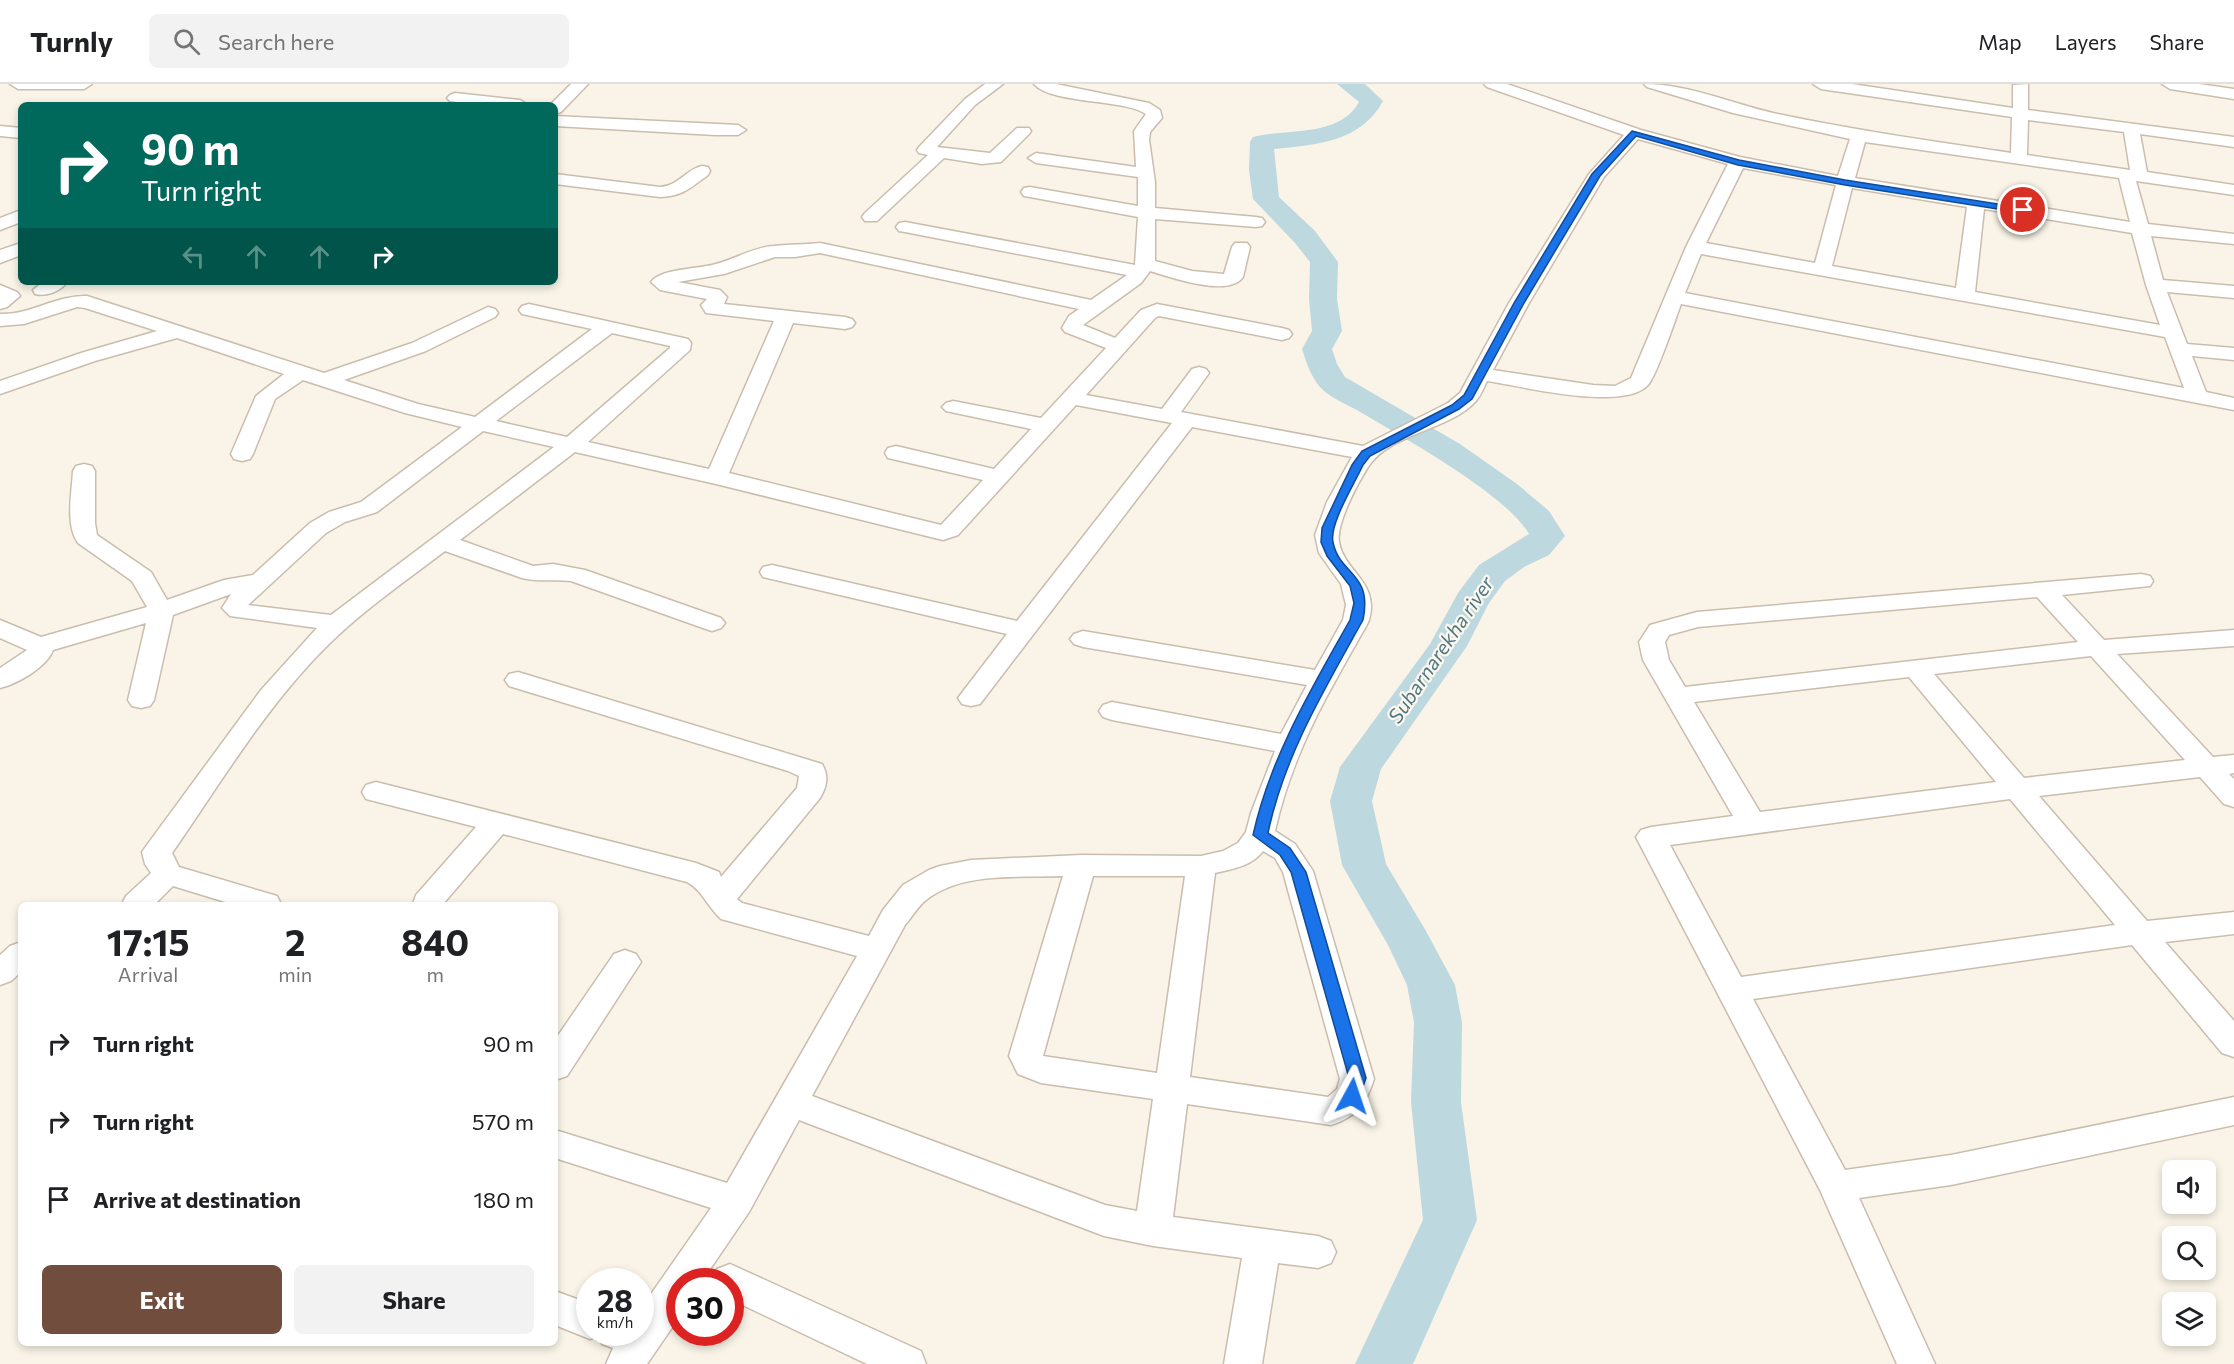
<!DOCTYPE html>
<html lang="en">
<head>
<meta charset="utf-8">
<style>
  body { margin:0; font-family:Commissioner,sans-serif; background:#f2f2f2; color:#202124; height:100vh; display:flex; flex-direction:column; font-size:22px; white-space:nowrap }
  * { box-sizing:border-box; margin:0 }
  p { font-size:20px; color:#757577 }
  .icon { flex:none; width:33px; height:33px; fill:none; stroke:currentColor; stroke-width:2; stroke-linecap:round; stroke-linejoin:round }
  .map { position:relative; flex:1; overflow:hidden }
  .sheet { position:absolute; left:18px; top:818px; width:540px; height:444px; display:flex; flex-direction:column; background:#fff; border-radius:9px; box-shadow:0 3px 9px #0003 }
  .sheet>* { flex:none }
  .guide { position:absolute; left:18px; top:18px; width:540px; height:183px; border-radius:9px; box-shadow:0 3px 9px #0003; background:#00695c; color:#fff; overflow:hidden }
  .fabs { position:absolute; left:2162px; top:1076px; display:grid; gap:12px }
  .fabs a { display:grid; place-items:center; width:54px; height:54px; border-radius:9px; background:#fff; box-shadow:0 3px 9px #0003; font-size:30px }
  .speed { position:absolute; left:576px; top:1184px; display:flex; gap:12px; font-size:30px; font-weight:700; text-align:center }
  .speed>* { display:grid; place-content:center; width:78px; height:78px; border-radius:50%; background:#fff; box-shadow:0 3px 9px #0003; line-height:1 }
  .speed small { font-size:15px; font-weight:400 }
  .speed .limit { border:9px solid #d22; background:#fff; color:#111 }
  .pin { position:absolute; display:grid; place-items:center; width:51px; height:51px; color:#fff; margin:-26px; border:3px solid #fff; border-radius:50%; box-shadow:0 2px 6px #0007 }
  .me { position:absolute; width:66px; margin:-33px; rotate:5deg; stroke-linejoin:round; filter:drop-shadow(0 0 4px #0008) }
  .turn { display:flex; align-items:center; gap:21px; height:126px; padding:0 24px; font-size:27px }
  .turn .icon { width:78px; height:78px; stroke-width:2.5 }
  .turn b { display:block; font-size:42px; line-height:51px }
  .lanes { display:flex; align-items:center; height:57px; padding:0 24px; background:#0003; justify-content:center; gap:30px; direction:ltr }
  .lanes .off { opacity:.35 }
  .eta { display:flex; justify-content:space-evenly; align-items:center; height:102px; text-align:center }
  .eta b { font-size:36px; font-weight:700; line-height:42px }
  .cta { display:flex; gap:12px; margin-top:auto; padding:12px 24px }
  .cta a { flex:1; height:69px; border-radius:9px; background:#714d3d; color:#fff; font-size:24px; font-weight:700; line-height:69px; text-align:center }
  .cta a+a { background:#f2f2f2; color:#202124 }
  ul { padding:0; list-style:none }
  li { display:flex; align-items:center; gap:18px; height:78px; padding:0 24px }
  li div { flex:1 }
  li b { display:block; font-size:22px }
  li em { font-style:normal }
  header { display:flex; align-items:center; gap:36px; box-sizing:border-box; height:84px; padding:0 30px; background:#fff; border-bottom:2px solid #e0e0e0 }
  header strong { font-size:28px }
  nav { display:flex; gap:33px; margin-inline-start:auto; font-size:21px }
  .search { width:420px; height:54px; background:#f2f2f2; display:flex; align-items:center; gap:15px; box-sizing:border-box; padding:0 21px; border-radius:9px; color:#757577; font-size:22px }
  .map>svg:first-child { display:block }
</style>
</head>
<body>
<header>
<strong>Turnly</strong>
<div class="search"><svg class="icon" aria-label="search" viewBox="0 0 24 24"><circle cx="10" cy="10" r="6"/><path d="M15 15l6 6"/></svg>Search here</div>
<nav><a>Map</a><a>Layers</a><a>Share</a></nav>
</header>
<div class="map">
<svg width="2234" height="1280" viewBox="0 0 2234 1280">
  <rect width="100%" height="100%" fill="#f9f4e7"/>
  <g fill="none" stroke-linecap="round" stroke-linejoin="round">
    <!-- river -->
    <path fill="#bed8e0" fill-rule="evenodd" d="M 1337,0 L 1365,0 L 1383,17 C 1361,58 1316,61 1274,65 L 1279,113 L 1315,147 L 1338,178 L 1337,215 L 1342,247 L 1332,265 L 1337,280 L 1345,293 L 1460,360 L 1517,400 L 1549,427 L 1565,452 L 1549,471 L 1524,483 L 1505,497 L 1489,519 L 1467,562 L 1381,685 L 1372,717 L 1386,780 L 1426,847 L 1455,901 L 1462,938 L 1461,1018 L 1477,1136 L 1413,1280 L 1355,1280 L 1423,1136 L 1411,1018 L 1414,938 L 1407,901 L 1388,861 L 1342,781 L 1330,717 L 1340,683 L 1430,560 L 1458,509 L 1479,481 L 1529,450 C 1507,411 1404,354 1362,329 C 1350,322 1333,315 1323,306 C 1312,296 1306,278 1302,265 L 1312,247 L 1309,215 L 1310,178 L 1295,159 L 1253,115 L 1249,86 L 1250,58 L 1253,53 C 1287,44 1339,54 1359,18 Z"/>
    <!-- minor casing -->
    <g stroke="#cabdae" stroke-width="3">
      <path id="minor" d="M 10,0 L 92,0 L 84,5 L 18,5 Z
        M 571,0 L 588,0 L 561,28 L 555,30 L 555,21 L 550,21 Z
        M 985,0 L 1003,0 L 975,21 L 937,63 L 990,69 L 1017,44 L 1029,44 L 1031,47 L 1029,50 L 1001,78 L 982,80 L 944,74 L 877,137 L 865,137 L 862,133 L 865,129 L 928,71 L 919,69 L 917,66 L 919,63 L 965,15 Z
        M 1034,0 L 1056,0 L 1149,19 L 1160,26 L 1162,34 L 1150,48 L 1149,56 L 1155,98 L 1155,124 L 1256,133 L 1262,134 L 1265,138 L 1262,142 L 1256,143 L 1155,135 L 1155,177 L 1192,187 L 1224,190 L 1232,163 L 1235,159 L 1247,159 L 1250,163 L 1243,193 C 1229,214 1170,193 1150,187 L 1141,199 L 1083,241 L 1115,254 L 1141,226 L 1157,220 L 1282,244 L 1289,246 L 1292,250 L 1289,254 L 1282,256 L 1159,232 L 1155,234 L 1086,311 L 1162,325 L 1192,285 L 1199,283 L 1206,285 L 1209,289 L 1181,328 L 1363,362 L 1448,319 L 1460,309 L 1509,219 L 1589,90 L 1624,51 L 1487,3 L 1484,0 L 1507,0 L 1641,46 L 1740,73 L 1838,92 L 1850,55 L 1733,29 L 1647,3 L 1644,0 C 1688,0 1730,19 1773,29 C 1852,46 1931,57 2011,69 L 2012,33 L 1821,5 L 1813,0 L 1852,0 L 2013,24 L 2013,1 L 2028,0 L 2028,26 L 2234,53 L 2234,63 L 2140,50 L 2147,88 L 2234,101 L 2234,111 L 2136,97 L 2148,140 L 2234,150 L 2234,160 L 2151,152 L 2163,196 L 2234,202 L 2234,214 L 2167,208 L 2187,260 L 2234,264 L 2234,276 L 2192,272 L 2206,308 L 2234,314 L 2234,326 L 1681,220 C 1675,236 1657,291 1648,301 C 1623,328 1522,302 1487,297 C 1484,303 1481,311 1476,317 C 1449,347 1391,348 1368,383 C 1358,399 1336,439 1339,458 C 1344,488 1380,498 1369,536 C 1366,544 1360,552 1356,560 C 1346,577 1337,594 1327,612 C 1305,653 1285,701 1275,747 L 1295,760 L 1313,787 L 1374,995 C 1366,1020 1356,1033 1331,1041 L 1187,1020 L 1173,1133 L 1318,1152 L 1331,1157 L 1336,1168 L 1331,1179 L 1318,1184 L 1278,1179 L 1262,1280 L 1224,1280 L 1242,1174 L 1153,1162 L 1104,1152 L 799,1036 L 749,1128 L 702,1197 L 680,1197 L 680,1232 L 647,1280 L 606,1280 L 613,1264 L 602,1260 L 599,1252 L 590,1255 L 555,1241 L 555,1207 L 590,1220 L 590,1248 L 640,1248 L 640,1226 L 711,1124 L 555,1074 L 555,1046 L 727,1099 L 857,872 L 721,835 C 707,822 702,806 687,798 L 503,750 L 443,820 L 413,820 L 416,811 L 476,743 L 366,715 L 362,708 L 366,701 L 376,698 L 696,779 L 719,788 L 721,793 L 797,704 L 799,692 L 788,687 L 509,602 L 505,596 L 509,590 L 518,588 L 822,680 C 829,692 827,702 820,714 L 737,815 L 742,819 L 869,852 L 883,826 L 903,801 L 929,786 L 940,782 L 971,776 L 1081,771 L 1201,772 L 1223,767 L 1238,759 L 1246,748 L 1251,729 L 1275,667 L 1112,636 L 1103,633 L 1099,627 L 1103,621 L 1112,618 L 1281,650 L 1307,601 L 1083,563 L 1074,560 L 1070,555 L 1074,550 L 1083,547 L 1315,586 L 1343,536 L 1346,521 L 1341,500 L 1319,469 L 1315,451 L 1327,418 L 1352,373 L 1192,343 L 980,620 L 971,622 L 962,620 L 958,614 L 1007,550 L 763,493 L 760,488 L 763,483 L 772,481 L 1017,537 L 1172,339 L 1076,321 L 958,451 L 943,456 L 716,400 L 575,368 L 460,456 L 533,482 L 553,480 L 585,486 L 721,534 L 725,539 L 721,544 L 712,547 L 703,544 L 571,497 C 555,495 538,498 522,494 L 445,467 C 407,496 366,524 331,558 C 268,619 222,697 172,769 L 179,783 L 277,812 L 281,820 L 232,820 L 173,802 L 155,820 L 122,820 L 126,812 L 151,789 L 145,780 L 142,768 L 147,761 L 261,606 L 317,544 L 230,532 L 222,524 L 231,510 L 173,531 L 154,616 L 150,622 L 141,624 L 132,622 L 128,616 L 146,539 L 53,566 C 47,583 17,600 0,604 L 0,584 L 27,566 L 0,554 L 0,536 L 41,553 L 147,523 L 132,497 L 78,459 C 65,441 72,408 73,387 L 76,382 L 84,380 L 92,382 L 95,387 L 95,439 L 97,451 L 151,488 L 167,516 L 224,496 L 253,491 L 310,439 L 329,428 L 361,418 L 462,343 L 405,329 L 303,296 L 275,315 L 253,370 L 250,375 L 242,377 L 234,375 L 231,370 L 256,312 L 284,290 L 177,254 L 95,277 L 0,310 L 0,297 L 81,269 L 157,247 L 85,224 L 77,223 L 24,240 L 0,242 L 0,230 C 31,231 56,211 87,212 L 324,289 L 412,259 L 488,223 L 495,225 L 498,229 L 495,233 L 426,267 L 344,296 L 418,320 L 475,333 L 592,245 L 522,230 L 519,226 L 522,222 L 529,220 L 688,255 L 691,259 L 690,266 L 588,358 L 709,385 L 774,237 L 706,229 L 701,221 L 707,215 L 660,206 L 651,198 C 660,185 696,185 712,181 C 732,177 753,163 774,162 C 790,160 804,161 820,159 L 1091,216 L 1127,191 L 905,148 L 899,147 L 896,143 L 899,139 L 905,138 L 1135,181 L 1138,133 L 1030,113 L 1024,112 L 1021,108 L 1024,104 L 1030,103 L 1138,122 L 1138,93 L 1036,79 L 1028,74 L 1036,69 L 1136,83 L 1134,47 L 1146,30 C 1125,15 1051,20 1034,0 ZM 2028,36 L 2124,48 L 2130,86 L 2027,71 ZM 1638,55 L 1728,80 L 1686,163 L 1631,294 L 1615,302 L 1593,301 L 1493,286 L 1529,219 L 1604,93 ZM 1865,58 L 2119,94 L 2130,138 L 1855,94 ZM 1743,84 L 1836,101 L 1815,179 L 1706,159 ZM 1852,104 L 1967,123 L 1956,204 L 1832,182 ZM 1984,125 L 2132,149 L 2146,201 L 2160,241 L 1975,208 ZM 820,169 L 1079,225 L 1069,232 L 1062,244 L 1065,248 L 1106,264 L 1041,334 L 953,317 L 946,319 L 942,323 L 946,327 L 1031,345 L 994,385 L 896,362 L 888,364 L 885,369 L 888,374 L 983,396 L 941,441 L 729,389 L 793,239 L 845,245 L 852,243 L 855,239 L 852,235 L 845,233 L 724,220 L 727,213 L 720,206 L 678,198 L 724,190 L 775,173 L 795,173 ZM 1701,170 L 2165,253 L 2184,304 L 1685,209 ZM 612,249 L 670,262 L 670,264 L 567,353 L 496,337 ZM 483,347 L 554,363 L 331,531 L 248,521 L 326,449 L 345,438 L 377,428 ZM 1263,767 L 1275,774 L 1283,788 L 1340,995 L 1337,1005 L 1328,1013 L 1190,993 L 1215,789 C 1232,785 1252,782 1263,767 ZM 1063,792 L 1009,972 L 1018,990 L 1041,999 L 1153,1015 L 1137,1127 L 1105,1121 L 812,1012 L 905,841 C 912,833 918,822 926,816 C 963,787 1019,794 1063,792 ZM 1093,792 L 1185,792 L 1157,989 L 1043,972 Z
        M 2162,0 L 2199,0 L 2234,5 L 2234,15 L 2170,5 Z
        M 455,9 L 520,16 L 528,21 L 477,21 L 450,17 L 447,14 L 450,11 Z
        M 555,32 L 738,41 L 746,46 L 738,51 L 715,51 L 555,42 Z
        M 0,42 L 21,44 L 21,54 L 0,52 Z
        M 702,82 L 708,83 L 710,87 L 708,91 C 690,104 683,112 660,113 L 555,100 L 555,90 L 660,103 C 679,102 685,86 702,82 Z
        M 21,126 L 21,138 L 0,146 L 0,134 Z
        M 21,159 L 21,171 L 0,179 L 0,166 Z
        M 43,198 L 67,198 C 61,207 46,213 35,210 L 33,206 Z
        M 0,201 L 17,208 L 20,212 L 7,223 L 0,225 Z
        M 2141,490 L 2150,492 L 2153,497 L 2150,502 L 2062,511 L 2104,556 L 2234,546 L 2234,562 L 2117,570 L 2213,673 L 2234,671 L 2234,689 L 2229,690 L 2234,695 L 2234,723 L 2224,720 L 2200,693 L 2039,712 L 2147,837 L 2234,828 L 2234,850 L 2165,858 L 2234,937 L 2234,973 L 2222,969 L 2132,861 L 1753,915 L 1845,1086 L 1951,1071 L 2234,1013 L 2234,1041 L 1951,1101 L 1859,1114 L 1935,1280 L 1897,1280 L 1820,1106 L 1636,753 L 1641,746 L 1651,743 L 1733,732 L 1643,576 L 1639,558 L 1650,541 L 1697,528 ZM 2037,513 L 2078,558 L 1685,603 L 1669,576 L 1665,558 L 1669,551 L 1698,543 ZM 2091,572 L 2185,676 L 2024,694 L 1934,590 ZM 1909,593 L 1996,698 L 1760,728 L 1694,618 ZM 2010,715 L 2115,841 L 1741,893 L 1670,761 Z
        M 21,858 L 21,888 L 11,897 L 0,901 L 0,871 L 10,862 Z
        M 625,866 L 636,870 L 641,878 L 567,992 L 555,996 L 555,956 L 614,870 Z
        M 730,1180 L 921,1267 L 926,1280 L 867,1280 L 730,1215 L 730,1197 L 711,1197 L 717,1185 Z"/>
    </g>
    <!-- minor -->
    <use href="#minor" fill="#fff" fill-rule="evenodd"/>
  </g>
  <!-- route -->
  <path fill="#1a73e8" stroke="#114b97" stroke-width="1.5" d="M 1632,47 L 1739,76 L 1845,96 L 2023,124 L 2028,126 L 2023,129 L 1845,101 L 1738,81 L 1636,52 L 1600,92 L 1524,219 L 1472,315 L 1459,325 L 1370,372 L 1363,381 C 1355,399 1329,440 1333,458 C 1339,491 1373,488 1363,536 C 1325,604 1284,672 1268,749 L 1290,764 L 1306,788 L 1366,994 L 1358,1017 L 1352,1019 L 1346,1017 L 1343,1012 L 1349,994 L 1291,788 L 1280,771 L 1253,751 C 1270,674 1311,605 1350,536 L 1354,519 L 1350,502 L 1327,472 L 1321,458 L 1322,444 L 1352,381 L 1362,367 L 1452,321 L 1464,311 L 1514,219 L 1592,90 Z"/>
  <g text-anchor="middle" stroke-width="4.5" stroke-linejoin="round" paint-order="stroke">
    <!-- water labels -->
    <g font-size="20" font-style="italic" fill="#4f7887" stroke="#fdf8ed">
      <text transform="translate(1441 566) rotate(-56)" y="7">Subarnarekha river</text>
    </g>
  </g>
</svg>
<div class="fabs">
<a><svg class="icon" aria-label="sound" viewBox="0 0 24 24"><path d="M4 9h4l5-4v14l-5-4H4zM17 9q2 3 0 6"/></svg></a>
<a><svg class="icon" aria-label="search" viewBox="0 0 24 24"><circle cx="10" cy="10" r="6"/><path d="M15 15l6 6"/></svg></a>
<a><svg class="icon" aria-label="layers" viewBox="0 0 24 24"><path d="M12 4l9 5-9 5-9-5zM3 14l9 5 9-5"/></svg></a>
</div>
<div class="speed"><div>28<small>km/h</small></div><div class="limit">30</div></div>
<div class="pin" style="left:2023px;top:126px;background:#d93025"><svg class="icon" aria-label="arrive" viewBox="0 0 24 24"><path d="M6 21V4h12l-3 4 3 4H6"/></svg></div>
<svg class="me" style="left:1352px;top:1012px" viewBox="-20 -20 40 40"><path d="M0-17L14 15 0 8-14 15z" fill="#1a73e8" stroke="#fff" stroke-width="4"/></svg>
<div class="guide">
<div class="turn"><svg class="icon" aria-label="right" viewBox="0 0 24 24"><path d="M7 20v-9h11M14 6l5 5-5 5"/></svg><div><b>90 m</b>Turn right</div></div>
<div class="lanes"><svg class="icon off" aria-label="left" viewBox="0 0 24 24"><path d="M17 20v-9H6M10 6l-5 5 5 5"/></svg><svg class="icon off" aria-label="ahead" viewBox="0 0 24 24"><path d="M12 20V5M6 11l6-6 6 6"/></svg><svg class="icon off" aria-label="ahead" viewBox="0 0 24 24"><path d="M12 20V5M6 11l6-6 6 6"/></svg><svg class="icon" aria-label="right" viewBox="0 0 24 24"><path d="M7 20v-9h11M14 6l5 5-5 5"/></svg></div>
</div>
<section class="sheet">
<div class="eta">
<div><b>17:15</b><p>Arrival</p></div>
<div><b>2</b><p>min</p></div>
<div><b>840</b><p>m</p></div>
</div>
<ul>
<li><svg class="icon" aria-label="right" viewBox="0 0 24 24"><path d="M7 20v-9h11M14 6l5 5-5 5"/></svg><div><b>Turn right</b></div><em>90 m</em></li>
<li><svg class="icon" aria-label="right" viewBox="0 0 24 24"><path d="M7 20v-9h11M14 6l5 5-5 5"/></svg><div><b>Turn right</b></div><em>570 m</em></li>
<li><svg class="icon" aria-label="arrive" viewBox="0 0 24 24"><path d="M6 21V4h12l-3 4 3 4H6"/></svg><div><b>Arrive at destination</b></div><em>180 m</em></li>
</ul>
<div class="cta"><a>Exit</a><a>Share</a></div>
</section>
</div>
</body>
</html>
